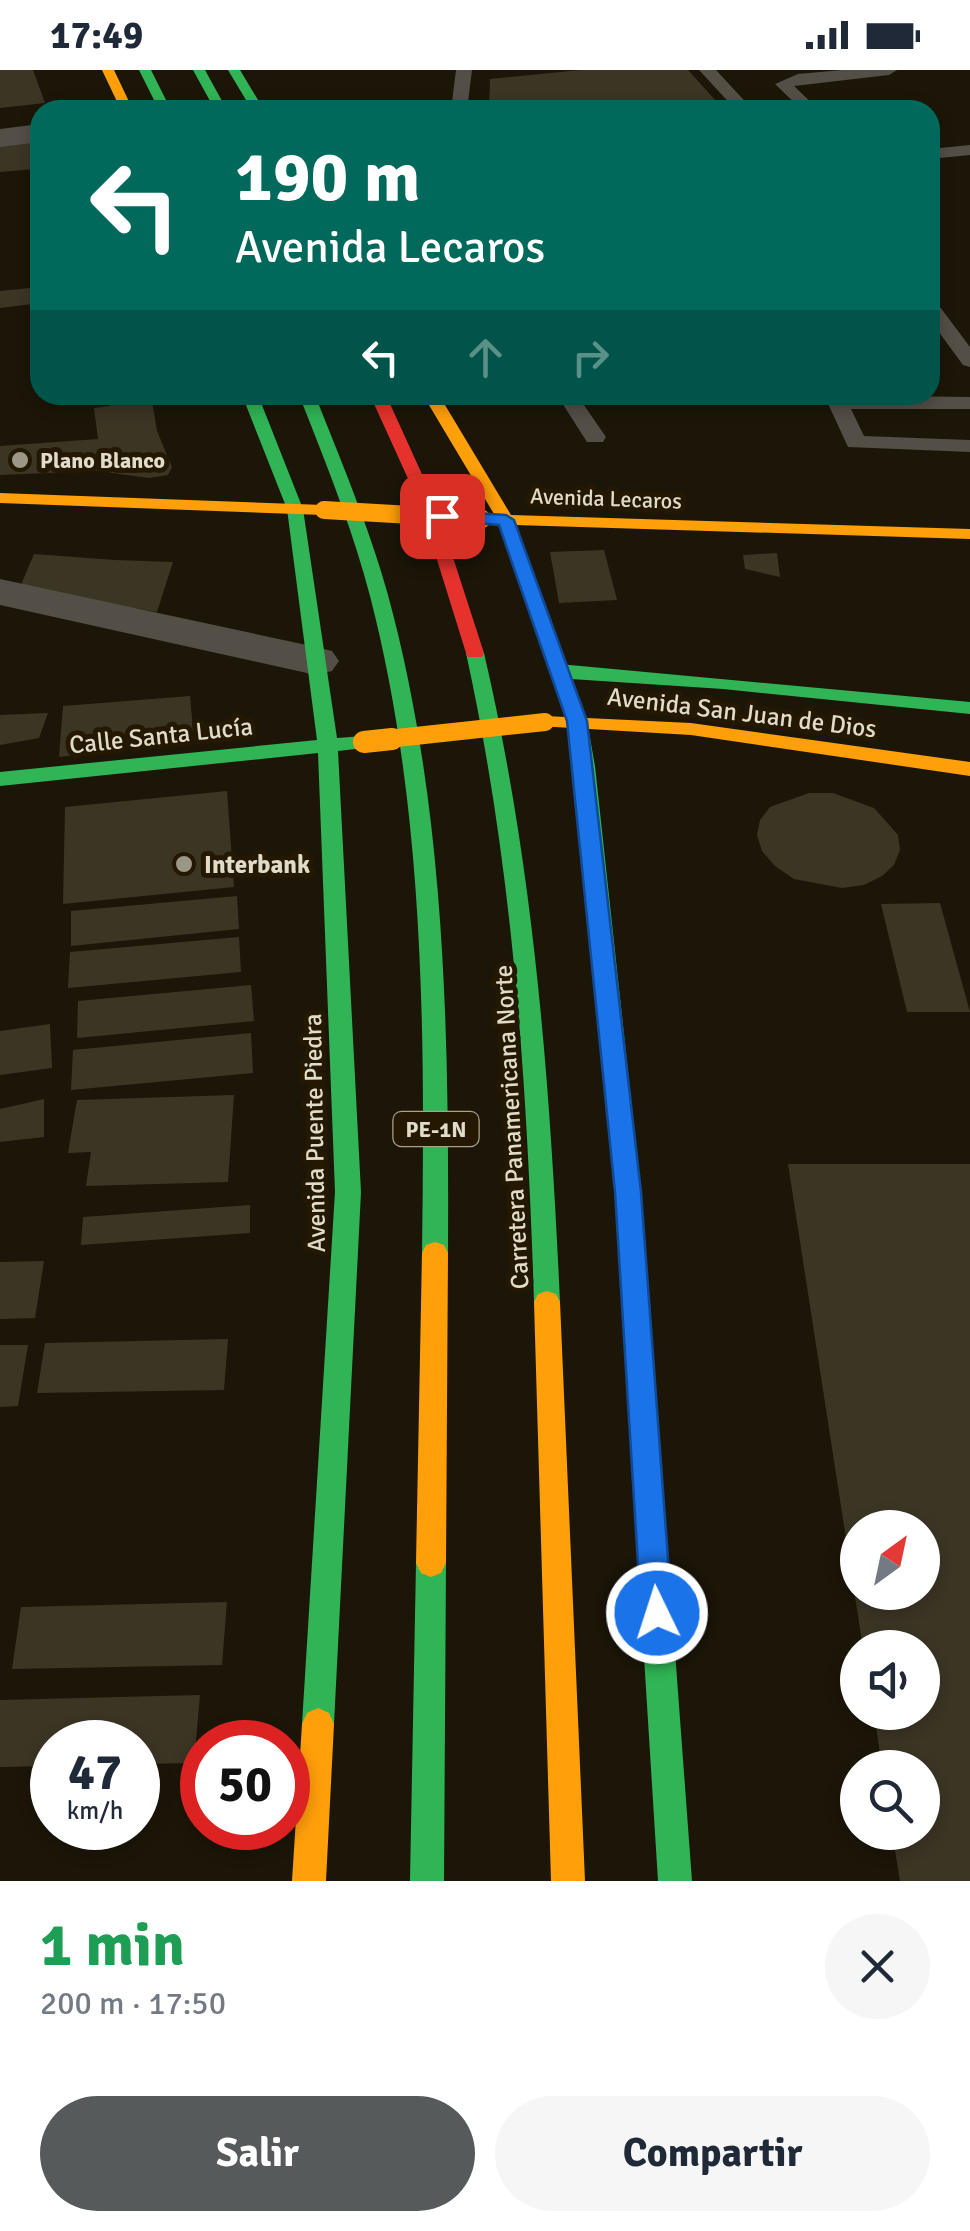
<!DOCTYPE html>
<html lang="es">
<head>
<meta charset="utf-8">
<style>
  body { margin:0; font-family:Signika,sans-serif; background:#f6f6f7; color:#1f2937; height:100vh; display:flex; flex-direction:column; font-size:38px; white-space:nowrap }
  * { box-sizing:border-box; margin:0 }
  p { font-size:32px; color:#747a83 }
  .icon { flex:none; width:55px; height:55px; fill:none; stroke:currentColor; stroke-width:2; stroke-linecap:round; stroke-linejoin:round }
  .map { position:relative; height:1811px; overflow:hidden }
  .panel { display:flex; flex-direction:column; background:#fff; flex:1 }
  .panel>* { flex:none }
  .top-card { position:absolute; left:30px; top:30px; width:910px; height:305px; border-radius:30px; box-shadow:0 5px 15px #0003; background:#00695c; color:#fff; overflow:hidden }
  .needle { width:65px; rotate:33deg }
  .fabs { position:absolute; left:840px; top:1440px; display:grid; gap:20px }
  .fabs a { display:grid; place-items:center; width:100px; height:100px; border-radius:50%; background:#fff; box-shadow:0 5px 15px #0003; font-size:50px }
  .speed { position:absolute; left:30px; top:1650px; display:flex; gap:20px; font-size:50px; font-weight:700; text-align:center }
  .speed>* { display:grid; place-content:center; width:130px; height:130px; border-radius:50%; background:#fff; box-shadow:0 5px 15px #0003; line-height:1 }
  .speed small { font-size:25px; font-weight:400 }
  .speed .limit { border:15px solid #d22; background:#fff; color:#111 }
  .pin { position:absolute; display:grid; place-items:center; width:85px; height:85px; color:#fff; margin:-42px; border-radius:20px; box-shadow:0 5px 15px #0006 }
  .me { position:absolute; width:110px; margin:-55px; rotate:356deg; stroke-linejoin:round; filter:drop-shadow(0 0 8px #0008) }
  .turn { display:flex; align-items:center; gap:35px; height:210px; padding:0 40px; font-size:45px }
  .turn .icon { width:130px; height:130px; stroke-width:2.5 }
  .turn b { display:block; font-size:70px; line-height:85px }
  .lanes { display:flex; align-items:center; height:95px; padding:0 40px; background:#0003; justify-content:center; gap:50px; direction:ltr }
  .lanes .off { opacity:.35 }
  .round { display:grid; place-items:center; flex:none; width:105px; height:105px; border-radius:52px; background:#f6f6f7 }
  .summary { display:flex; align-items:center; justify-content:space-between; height:170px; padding:0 40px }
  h1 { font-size:60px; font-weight:700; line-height:75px; color:#1e9e55 }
  .action { display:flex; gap:20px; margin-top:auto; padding:20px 40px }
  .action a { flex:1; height:115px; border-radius:60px; background:#575a5b; color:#fff; font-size:40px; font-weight:700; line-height:115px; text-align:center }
  .action a+a { background:#f6f6f7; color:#1f2937 }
  .status { display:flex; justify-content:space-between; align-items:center; height:70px; padding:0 50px; background:#fff; direction:ltr }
  .status svg { height:28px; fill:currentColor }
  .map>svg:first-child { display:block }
</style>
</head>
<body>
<div class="status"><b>17:49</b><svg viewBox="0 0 49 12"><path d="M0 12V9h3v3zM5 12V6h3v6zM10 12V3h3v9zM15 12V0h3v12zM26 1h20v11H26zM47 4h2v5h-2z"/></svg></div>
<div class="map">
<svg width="970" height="1811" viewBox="0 0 970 1811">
  <rect width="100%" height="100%" fill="#1c1608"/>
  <!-- building -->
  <path fill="#3b3524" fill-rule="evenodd" d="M 0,0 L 33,0 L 45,33 L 0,38 Z
    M 580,0 L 688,0 L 724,40 L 489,40 L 490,9 Z
    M 40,71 L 40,114 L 35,99 L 0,102 L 0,75 Z
    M 40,217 L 40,233 L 0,238 L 0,221 Z
    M 108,325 L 151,325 L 157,361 L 172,397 L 168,405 L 149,408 L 97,401 L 0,405 L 0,376 L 98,369 L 94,338 L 110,336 Z
    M 604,480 L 617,530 L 559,533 L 550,482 Z
    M 777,483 L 780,507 L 745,499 L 743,485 Z
    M 34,484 L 115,490 L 173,492 L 157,542 L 20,517 Z
    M 190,626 L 194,672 L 59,687 L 63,636 Z
    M 48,643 L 39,668 L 0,675 L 0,645 Z
    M 227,721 L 234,817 L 63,834 L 65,737 Z
    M 809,723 L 833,723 L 874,738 L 898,765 L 900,780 L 894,795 L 882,806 L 864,815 L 842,818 L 794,809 L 775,796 L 762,781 L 757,765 L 760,750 L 770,737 Z
    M 237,826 L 239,859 L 71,876 L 71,841 Z
    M 940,833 L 970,942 L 907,942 L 881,834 Z
    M 239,867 L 241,902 L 68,918 L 70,882 Z
    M 251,915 L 254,951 L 77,968 L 78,931 Z
    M 50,954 L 52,998 L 0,1005 L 0,961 Z
    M 251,963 L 253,1003 L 71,1020 L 73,980 Z
    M 234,1025 L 228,1112 L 86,1116 L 91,1082 L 68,1083 L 77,1030 Z
    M 44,1029 L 44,1067 L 0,1072 L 0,1039 Z
    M 788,1094 L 970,1094 L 970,1811 L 900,1811 L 892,1762 L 922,1762 L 922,1698 L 882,1698 L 874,1642 L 922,1642 L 922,1578 L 863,1578 ZM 858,1458 L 922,1458 L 922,1522 L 858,1522 Z
    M 250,1135 L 250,1163 L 81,1175 L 83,1147 Z
    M 44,1191 L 35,1248 L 0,1249 L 0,1192 Z
    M 228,1269 L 224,1320 L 37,1323 L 45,1273 Z
    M 0,1275 L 28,1275 L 18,1336 L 0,1337 Z
    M 227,1532 L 222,1595 L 12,1599 L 21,1537 Z
    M 200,1625 L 194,1693 L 138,1694 L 138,1672 L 52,1672 L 52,1696 L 0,1697 L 0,1630 Z"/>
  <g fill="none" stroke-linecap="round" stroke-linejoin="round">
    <!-- lane -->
    <path fill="#534e46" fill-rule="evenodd" d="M 456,0 L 472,0 L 467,40 L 451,40 Z
      M 699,0 L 716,0 L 753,40 L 736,40 Z
      M 842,0 L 897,0 L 889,5 L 794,16 L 819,40 L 802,40 L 775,14 L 798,4 Z
      M 970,75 L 970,85 L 930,89 L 930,79 Z
      M 930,231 L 937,233 L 970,277 L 970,297 L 963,295 L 930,250 Z
      M 557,325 L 577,325 L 606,367 L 603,372 L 587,372 Z
      M 824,325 L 970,327 L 970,339 L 851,339 L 864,366 L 970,370 L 970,382 L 848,377 Z"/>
    <!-- street -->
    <path fill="#534e46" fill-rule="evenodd" d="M 40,54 L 40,72 L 0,77 L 0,59 Z
      M 0,509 L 316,577 L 332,581 L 339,591 L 332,601 L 316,605 L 0,535 Z"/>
    <!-- fast -->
    <path fill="#30b455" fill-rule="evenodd" d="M 139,0 L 151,0 L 171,40 L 159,40 Z
      M 193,0 L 205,0 L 227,40 L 215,40 Z
      M 228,0 L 240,0 L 264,40 L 252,40 Z
      M 242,325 L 258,325 L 303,439 L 337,668 L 364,666 L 374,672 L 364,678 L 338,681 L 361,1122 L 334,1654 L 329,1665 L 318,1670 L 307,1665 L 302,1654 L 335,1122 L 318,683 L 0,716 L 0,702 L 317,670 L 287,439 Z
      M 299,325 L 315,325 C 341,391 369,457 388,525 C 446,738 449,964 448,1183 L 444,1191 L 435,1194 L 426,1191 L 422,1183 C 425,964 425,739 370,526 C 352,457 325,391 299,325 Z
      M 475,577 L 484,583 C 534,797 550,1013 560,1232 L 556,1240 L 547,1243 L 538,1240 L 534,1232 C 527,1013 513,797 466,583 Z
      M 559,594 L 970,632 L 970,644 L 723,619 L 571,609 L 587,651 L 595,696 L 641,1122 L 692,1811 L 658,1811 L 615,1122 L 575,696 L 567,651 L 550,600 Z
      M 431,1479 L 441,1483 L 446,1493 L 444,1811 L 410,1811 L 416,1493 L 421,1483 Z"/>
    <!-- slow -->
    <path fill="#ff9f0a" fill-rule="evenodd" d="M 102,0 L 114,0 L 133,40 L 121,40 Z
      M 423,325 L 439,325 L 511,445 L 970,459 L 970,469 L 516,455 L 568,600 L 566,604 L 552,604 L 499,455 L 482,454 L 474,449 L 482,444 L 494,444 Z
      M 0,423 L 324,435 L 332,440 L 324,445 L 0,433 Z
      M 545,646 L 691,653 L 970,692 L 970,706 L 691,665 L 538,656 L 535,652 L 538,648 Z
      M 435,1172 L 444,1175 L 448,1183 L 446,1493 L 441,1503 L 431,1507 L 421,1503 L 416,1493 L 422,1183 L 426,1175 Z
      M 547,1221 L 556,1224 L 560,1232 L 585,1811 L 551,1811 L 534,1232 L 538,1224 Z
      M 318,1638 L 329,1643 L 334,1654 L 326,1811 L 292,1811 L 302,1654 L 307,1643 Z"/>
    <!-- jam -->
    <path fill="#e5322d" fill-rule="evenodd" d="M 370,325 L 386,325 L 436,435 L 484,583 L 482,587 L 468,587 L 466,583 L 420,435 Z"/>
    <!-- slow-bridge-far1 -->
    <path stroke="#ff9f0a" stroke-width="18" d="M 324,440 L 482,449
      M 369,671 L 545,652"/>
    <!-- slow-bridge -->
    <path stroke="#ff9f0a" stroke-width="22" d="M 364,672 L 392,669"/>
  </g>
  <!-- route -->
  <path fill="#1a73e8" stroke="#114b97" stroke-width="2.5" d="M 442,441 L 506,445 L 514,450 L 587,651 L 641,1122 L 672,1543 L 668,1554 L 657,1558 L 646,1554 L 641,1543 L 615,1122 L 567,651 L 499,455 L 436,450 L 434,446 Z"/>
  <!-- markers -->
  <g fill="#9c9686" stroke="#241900" stroke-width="4">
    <circle cx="20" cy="390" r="10"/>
    <circle cx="184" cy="794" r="10"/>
  </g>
  <g text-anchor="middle" stroke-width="10" stroke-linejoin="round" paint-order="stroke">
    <!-- far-poi labels -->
    <g font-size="22" font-weight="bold" fill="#e1dbca" stroke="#241900" text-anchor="start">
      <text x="40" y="398">Plano Blanco</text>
    </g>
    <!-- far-street labels -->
    <g font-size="22" fill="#e1dbca" stroke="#241900">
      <text transform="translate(606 428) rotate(2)" y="8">Avenida Lecaros</text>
    </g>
    <!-- shield labels -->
    <rect fill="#241900" stroke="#a8a18d" stroke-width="2.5" x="393.5" y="1042" width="85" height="34" rx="8"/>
    <g font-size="22" font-weight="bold" fill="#e1dbca">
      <text x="436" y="1067">PE-1N</text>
    </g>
    <!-- street labels -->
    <g font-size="25" fill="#e1dbca" stroke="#241900">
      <text transform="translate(742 642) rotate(7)" y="9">Avenida San Juan de Dios</text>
      <text transform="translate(161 665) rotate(-6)" y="9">Calle Santa Lucía</text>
      <text transform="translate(511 1057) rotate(-93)" y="9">Carretera Panamericana Norte</text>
      <text transform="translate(314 1063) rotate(-91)" y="9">Avenida Puente Piedra</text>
    </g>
    <!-- poi labels -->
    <g font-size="25" font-weight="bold" fill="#e1dbca" stroke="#241900" text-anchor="start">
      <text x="204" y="803">Interbank</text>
    </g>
  </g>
</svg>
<div class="fabs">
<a><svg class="needle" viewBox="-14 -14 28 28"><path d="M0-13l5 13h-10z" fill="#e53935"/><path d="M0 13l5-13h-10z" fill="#747a83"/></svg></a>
<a><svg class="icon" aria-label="sound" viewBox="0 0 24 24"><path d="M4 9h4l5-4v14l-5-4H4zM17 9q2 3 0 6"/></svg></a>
<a><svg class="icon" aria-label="search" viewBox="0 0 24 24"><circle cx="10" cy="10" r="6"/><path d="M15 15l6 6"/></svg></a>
</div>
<div class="speed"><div>47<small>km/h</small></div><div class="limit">50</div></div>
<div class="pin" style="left:442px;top:446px;background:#d93025"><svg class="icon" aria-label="arrive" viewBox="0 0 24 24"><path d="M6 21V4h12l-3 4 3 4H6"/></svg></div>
<svg class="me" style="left:657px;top:1543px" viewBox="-20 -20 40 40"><circle r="17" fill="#1a73e8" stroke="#fff" stroke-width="3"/><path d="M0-11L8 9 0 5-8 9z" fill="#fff"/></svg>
<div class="top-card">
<div class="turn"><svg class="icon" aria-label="left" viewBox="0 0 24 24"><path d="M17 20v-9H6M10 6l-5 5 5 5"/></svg><div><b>190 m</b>Avenida Lecaros</div></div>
<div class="lanes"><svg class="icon" aria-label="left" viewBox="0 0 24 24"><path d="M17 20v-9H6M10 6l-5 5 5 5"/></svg><svg class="icon off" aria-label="ahead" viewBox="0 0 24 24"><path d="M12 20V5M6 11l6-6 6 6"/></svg><svg class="icon off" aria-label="right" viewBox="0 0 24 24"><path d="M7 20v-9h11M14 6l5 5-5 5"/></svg></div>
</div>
</div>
<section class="panel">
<div class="summary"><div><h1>1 min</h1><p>200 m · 17:50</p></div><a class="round"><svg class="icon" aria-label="close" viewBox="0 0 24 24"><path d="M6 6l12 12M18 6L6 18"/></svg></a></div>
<div class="action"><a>Salir</a><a>Compartir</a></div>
</section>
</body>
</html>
